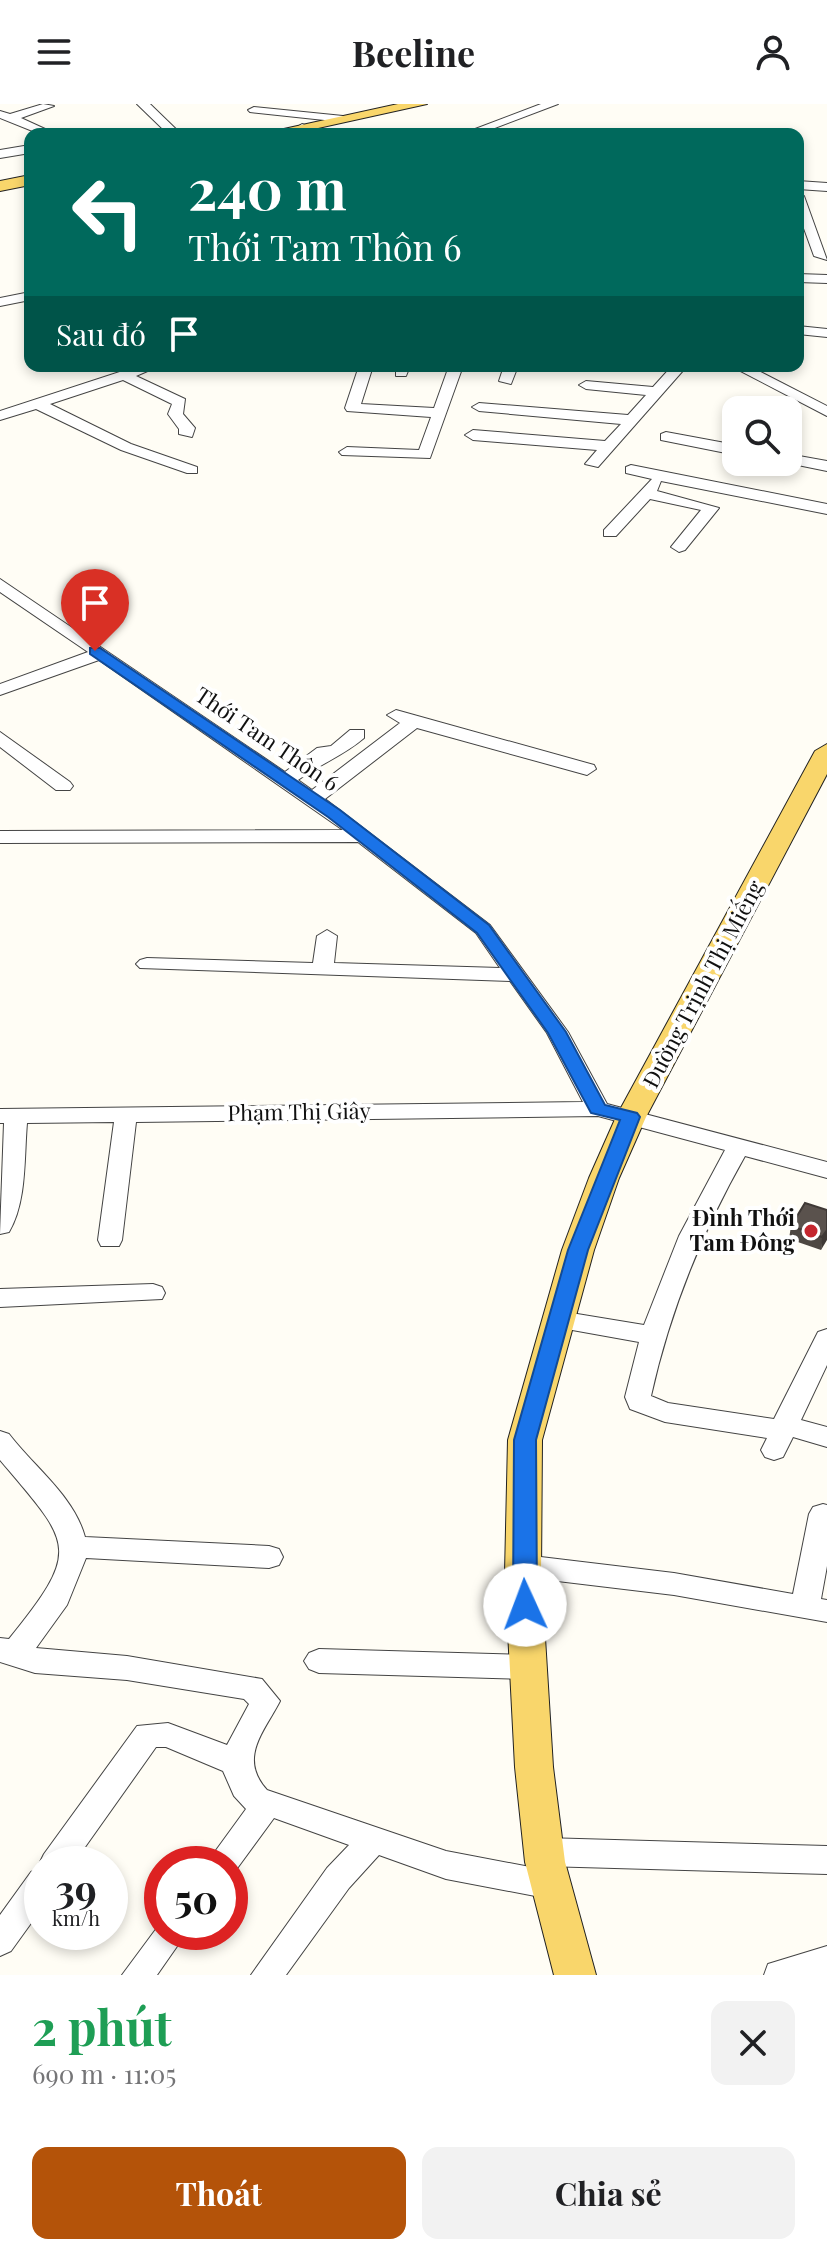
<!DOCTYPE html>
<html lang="vi">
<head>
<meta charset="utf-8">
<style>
  body { margin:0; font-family:"Playfair Display",serif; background:#f2f2f2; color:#202124; height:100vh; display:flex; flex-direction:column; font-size:30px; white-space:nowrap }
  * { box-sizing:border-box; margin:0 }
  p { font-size:26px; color:#757577 }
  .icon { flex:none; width:44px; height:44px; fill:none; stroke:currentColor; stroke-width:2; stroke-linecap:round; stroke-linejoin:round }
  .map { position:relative; height:1871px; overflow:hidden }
  .drawer { display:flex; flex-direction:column; background:#fff; flex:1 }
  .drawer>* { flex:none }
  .banner { position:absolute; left:24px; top:24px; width:780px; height:244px; border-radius:16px; box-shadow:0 4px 12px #0003; background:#00695c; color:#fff; overflow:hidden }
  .controls { position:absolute; left:722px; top:292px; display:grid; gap:16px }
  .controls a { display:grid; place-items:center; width:80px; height:80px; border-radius:16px; background:#fff; box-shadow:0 4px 12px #0003; font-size:40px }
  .speed { position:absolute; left:24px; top:1742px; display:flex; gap:16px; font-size:40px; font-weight:700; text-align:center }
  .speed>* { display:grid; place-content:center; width:104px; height:104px; border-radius:50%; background:#fff; box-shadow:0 4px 12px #0003; line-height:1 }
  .speed small { font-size:20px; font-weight:400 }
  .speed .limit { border:12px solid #d22; background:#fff; color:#111 }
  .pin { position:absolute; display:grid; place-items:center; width:68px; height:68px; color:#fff; margin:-82px -34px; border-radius:50% 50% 50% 0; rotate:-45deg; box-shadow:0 0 8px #0007 }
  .pin .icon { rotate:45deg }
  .me { position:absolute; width:88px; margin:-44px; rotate:358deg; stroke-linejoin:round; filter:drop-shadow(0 0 6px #0008) }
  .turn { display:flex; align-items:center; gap:28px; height:168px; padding:0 32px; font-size:36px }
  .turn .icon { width:104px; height:104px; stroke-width:2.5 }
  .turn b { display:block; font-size:56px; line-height:68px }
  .then { display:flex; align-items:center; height:76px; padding:0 32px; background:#0003; gap:16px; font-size:30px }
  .round { display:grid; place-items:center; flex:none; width:84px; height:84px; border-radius:16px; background:#f2f2f2 }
  .headline { display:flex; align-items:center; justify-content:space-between; height:136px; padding:0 32px }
  h1 { font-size:48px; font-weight:700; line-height:60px; color:#1e9e55 }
  .action { display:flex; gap:16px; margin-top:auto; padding:16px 32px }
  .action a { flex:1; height:92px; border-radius:16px; background:#b45309; color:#fff; font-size:32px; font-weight:700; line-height:92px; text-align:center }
  .action a+a { background:#f2f2f2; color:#202124 }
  header { display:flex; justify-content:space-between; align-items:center; height:104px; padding:0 32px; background:#fff; font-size:36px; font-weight:700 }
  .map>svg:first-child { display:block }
</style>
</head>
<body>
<header><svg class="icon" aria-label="menu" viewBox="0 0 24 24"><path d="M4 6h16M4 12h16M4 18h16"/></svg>Beeline<svg class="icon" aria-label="person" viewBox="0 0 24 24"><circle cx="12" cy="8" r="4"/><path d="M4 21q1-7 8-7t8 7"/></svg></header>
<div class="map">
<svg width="827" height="1871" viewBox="0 0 827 1871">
  <rect width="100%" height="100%" fill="#fffdf5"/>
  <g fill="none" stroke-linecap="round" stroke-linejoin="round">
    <!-- minor casing -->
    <g stroke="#444" stroke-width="2">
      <path id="minor" d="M 43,0 L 54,2 L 21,14 L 56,30 L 40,30 L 0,14 L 0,7 L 10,10 Z
        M 137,0 L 150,0 L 181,30 L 168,30 Z
        M 541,0 L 558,0 L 479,30 L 462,30 Z
        M 254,3 L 343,12 L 349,15 L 343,18 L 250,8 L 248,6 Z
        M 302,20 L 321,28 L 323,30 L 298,26 L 296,24 Z
        M 30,41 L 30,49 L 0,54 L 0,46 Z
        M 798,77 L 827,79 L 827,87 L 798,85 Z
        M 798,88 L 804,92 L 827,156 L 814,152 L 798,108 Z
        M 798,170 L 827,171 L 827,179 L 798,178 Z
        M 30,188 L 30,196 L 0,202 L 0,194 Z
        M 798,222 L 827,225 L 827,233 L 798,230 Z
        M 138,262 L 159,262 L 136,272 L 185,295 L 183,310 L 195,324 L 192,333 L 179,330 L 179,325 L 168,310 L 172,300 L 123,276 L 50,300 L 131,340 L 197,363 L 197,369 L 187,369 L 121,346 L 36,305 L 0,316 L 0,307 Z
        M 359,262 L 373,262 L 361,300 L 434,304 L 449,262 L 463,262 L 430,354 L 342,351 L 339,348 L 347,343 L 419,346 L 431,313 L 347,307 L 345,304 Z
        M 396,262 L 410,262 L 406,272 L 396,272 Z
        M 504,262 L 518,262 L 511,280 L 499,277 Z
        M 672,262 L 687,262 L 598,363 L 585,360 L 597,346 L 473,336 L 465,331 L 473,326 L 605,337 L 621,320 L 479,307 L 472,303 L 479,299 L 628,311 L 646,291 L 586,285 L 579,281 L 586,277 L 653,283 Z
        M 731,262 L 749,262 L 827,302 L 827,312 Z
        M 666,328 L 736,341 L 736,351 L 661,336 L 661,330 Z
        M 788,350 L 827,357 L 827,367 L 783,358 L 788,358 Z
        M 631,361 L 827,400 L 827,410 L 661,377 L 657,387 L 719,404 L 685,446 L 679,448 L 671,443 L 701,406 L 650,395 L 616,432 L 604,432 L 604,426 L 652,375 L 626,369 L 626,363 Z
        M 0,475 L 285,668 L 317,644 L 331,642 L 350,626 L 364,626 L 364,634 C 343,652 320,660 298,676 L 312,686 L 400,619 L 387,611 L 396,606 L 594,661 L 596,665 L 587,671 L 417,624 L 325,695 L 490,821 L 568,928 L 607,1000 L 827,1058 L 827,1074 L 745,1052 C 702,1128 670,1206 651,1292 L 668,1299 L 774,1315 L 818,1228 L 827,1225 L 827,1261 L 801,1316 L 827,1323 L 827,1343 L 793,1333 L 783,1353 L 774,1356 L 765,1353 L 761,1346 L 767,1334 L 665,1318 L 630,1305 L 625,1293 L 639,1238 L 550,1222 L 546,1216 L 550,1210 L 559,1207 L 644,1221 L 679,1132 L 725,1046 L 598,1012 L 136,1018 L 122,1136 L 119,1142 L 101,1142 L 98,1136 L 114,1018 L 27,1019 C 24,1053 27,1098 9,1128 L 0,1130 L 4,1019 L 0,1019 L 0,1005 L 583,998 L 547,929 L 510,877 L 140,864 L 136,860 L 140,856 L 147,854 L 313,859 L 317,832 L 327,826 L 337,832 L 334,859 L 500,864 L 476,829 L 358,738 L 0,739 L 0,727 L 343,726 L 99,556 L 0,591 L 0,580 L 88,548 L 0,488 Z
        M 0,628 L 70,678 L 73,682 L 70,686 L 56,686 L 0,643 Z
        M 153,1180 L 162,1183 L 165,1189 L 162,1195 L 0,1203 L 0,1185 Z
        M 0,1327 L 9,1330 C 34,1363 74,1392 85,1433 L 269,1442 L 279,1445 L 283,1453 L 279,1461 L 269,1464 L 86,1454 L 67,1501 L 36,1544 L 127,1552 L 262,1575 L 280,1597 C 264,1628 238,1654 267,1686 L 446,1747 L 551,1767 L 562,1771 L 567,1781 L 562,1791 L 551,1795 L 446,1775 L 379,1751 L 349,1784 L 286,1871 L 251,1871 L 327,1764 L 349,1741 L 274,1714 L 233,1770 L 230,1771 L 230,1760 L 206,1760 L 246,1705 L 234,1692 L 223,1667 L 166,1643 L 156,1643 L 73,1760 L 42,1760 L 42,1804 L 11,1847 L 0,1852 L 0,1811 L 31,1768 L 41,1764 L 39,1760 L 44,1750 L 137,1622 L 168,1619 L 227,1641 L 249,1600 L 244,1595 L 127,1576 L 35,1569 L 0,1558 L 0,1534 L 9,1535 C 83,1444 71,1440 0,1356 Z
        M 823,1400 L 827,1401 L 827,1462 L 821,1495 L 827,1496 L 827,1518 L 674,1491 L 524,1473 L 514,1470 L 510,1462 L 514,1454 L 524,1451 L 674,1469 L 793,1490 L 809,1410 L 813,1403 Z
        M 319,1545 L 528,1551 L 538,1555 L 543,1563 L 538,1571 L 528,1575 L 319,1569 L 309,1565 L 304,1557 L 309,1549 Z
        M 544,1734 L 827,1742 L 827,1770 L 544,1762 L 533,1758 L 528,1748 L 533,1738 Z
        M 162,1817 L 162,1828 L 187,1828 L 157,1871 L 122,1871 Z
        M 827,1842 L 827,1871 L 764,1871 L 768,1860 Z"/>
    </g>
    <!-- major casing -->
    <g stroke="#222" stroke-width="2">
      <path id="major" d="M 398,0 L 427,0 L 291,30 L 261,30 Z
        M 30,71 L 30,81 L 0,87 L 0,77 Z
        M 827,640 L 827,670 L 646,1013 L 619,1074 L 594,1146 L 542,1336 L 541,1469 L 553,1663 L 565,1758 L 596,1871 L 554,1871 L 525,1758 L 515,1663 L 505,1469 L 508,1336 L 562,1146 L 589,1074 L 616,1013 L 815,647 Z"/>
    </g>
    <!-- minor -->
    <use href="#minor" fill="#fff" fill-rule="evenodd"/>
    <!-- major -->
    <use href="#major" fill="#f9d66b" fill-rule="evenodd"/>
  </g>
  <!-- wall -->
  <path fill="#4d4742" d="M 827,1106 L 821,1146 L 789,1135 L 791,1122 Z"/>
  <!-- shaded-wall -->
  <path fill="#3f3936" d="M 827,1126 L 827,1136 L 821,1146 L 822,1133 Z"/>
  <!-- building -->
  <path fill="#5a524d" stroke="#3f3936" stroke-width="2" d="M 805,1099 L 827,1106 L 827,1126 L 822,1133 L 791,1122 Z"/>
  <!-- route -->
  <path fill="#1a73e8" stroke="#114b97" stroke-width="2" d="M 90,544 L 100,544 L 340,706 L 489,821 L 566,928 L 605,1001 L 637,1009 L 640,1013 L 588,1146 L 536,1336 L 537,1501 L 533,1507 L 516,1507 L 513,1501 L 514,1336 L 568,1146 L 620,1016 L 591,1009 L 548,929 L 477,829 L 328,713 L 90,550 Z"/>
  <!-- markers -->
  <circle fill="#c4262e" stroke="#fff" stroke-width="3" cx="811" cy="1127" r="8"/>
  <g text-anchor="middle" stroke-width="8" stroke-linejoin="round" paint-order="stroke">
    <!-- street labels -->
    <g font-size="22" fill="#111" stroke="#fff">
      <text transform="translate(267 635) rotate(34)" y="8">Thới Tam Thôn 6</text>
      <text transform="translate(703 880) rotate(-62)" y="8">Đường Trịnh Thị Miếng</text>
      <text transform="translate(299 1008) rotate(-1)" y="8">Phạm Thị Giây</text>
    </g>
    <!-- poi labels -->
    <g font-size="22" font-weight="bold" fill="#111" stroke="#fff" text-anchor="end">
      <text x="795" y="1122">Đình Thới<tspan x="795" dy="25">Tam Đông</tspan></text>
    </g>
  </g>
</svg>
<div class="controls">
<a><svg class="icon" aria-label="search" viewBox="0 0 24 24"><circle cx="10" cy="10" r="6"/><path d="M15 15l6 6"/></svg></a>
</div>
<div class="speed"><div>39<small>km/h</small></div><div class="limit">50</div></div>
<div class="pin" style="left:95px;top:547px;background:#d93025"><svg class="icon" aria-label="arrive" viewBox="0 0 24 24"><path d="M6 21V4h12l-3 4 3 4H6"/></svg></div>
<svg class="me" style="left:525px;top:1501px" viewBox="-20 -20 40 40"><circle r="19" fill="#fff"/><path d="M0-13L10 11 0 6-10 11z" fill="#1a73e8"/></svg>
<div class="banner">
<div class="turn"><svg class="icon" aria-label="left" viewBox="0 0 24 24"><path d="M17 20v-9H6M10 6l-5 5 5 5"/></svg><div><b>240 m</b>Thới Tam Thôn 6</div></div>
<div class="then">Sau đó<svg class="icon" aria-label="arrive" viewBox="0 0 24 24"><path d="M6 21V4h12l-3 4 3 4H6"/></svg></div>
</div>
</div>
<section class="drawer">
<div class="headline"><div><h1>2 phút</h1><p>690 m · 11:05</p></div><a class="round"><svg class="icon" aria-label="close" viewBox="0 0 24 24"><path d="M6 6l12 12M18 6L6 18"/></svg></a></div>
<div class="action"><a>Thoát</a><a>Chia sẻ</a></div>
</section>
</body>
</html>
